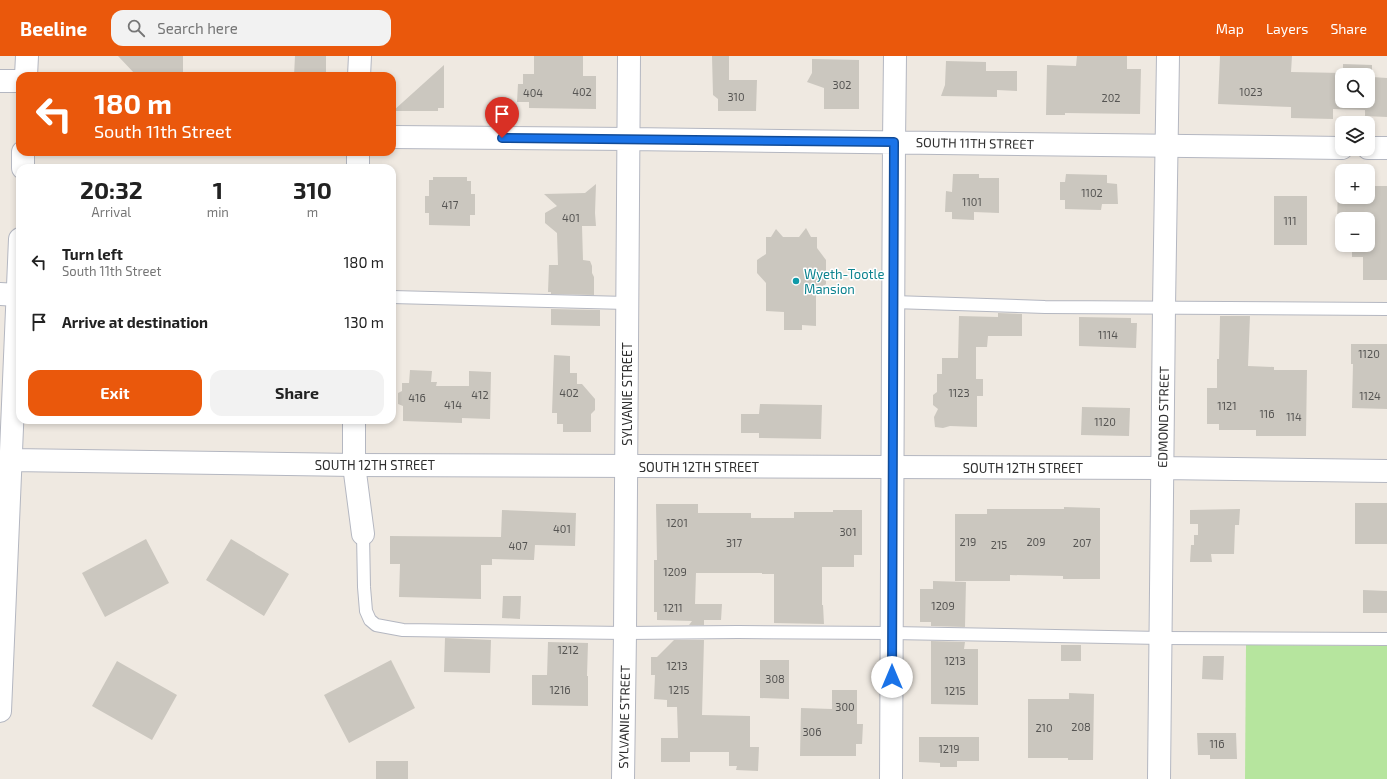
<!DOCTYPE html>
<html lang="en">
<head>
<meta charset="utf-8">
<style>
  body { margin:0; font-family:"Exo 2",sans-serif; background:#f2f2f2; color:#222; height:100vh; display:flex; flex-direction:column; font-size:15px; white-space:nowrap }
  * { box-sizing:border-box; margin:0 }
  p { font-size:13px; color:#767676 }
  .icon { flex:none; width:22px; height:22px; fill:none; stroke:currentColor; stroke-width:2; stroke-linecap:round; stroke-linejoin:round }
  .map { position:relative; flex:1; overflow:hidden }
  .details { position:absolute; left:16px; top:108px; width:380px; height:260px; display:flex; flex-direction:column; background:#fff; border-radius:12px; box-shadow:0 2px 6px #0003 }
  .details>* { flex:none }
  .hud { position:absolute; left:16px; top:16px; width:380px; height:84px; border-radius:12px; box-shadow:0 2px 6px #0003; background:#ea580c; color:#fff; overflow:hidden }
  .buttons { position:absolute; left:1335px; top:12px; display:grid; gap:8px }
  .buttons a { display:grid; place-items:center; width:40px; height:40px; border-radius:8px; background:#fff; box-shadow:0 2px 6px #0003; font-size:20px }
  .pin { position:absolute; display:grid; place-items:center; width:34px; height:34px; color:#fff; margin:-41px -17px; border-radius:50% 50% 50% 0; rotate:-45deg; box-shadow:0 0 4px #0007 }
  .pin .icon { rotate:45deg }
  .me { position:absolute; width:44px; margin:-22px; rotate:0deg; stroke-linejoin:round; filter:drop-shadow(0 0 3px #0008) }
  .turn { display:flex; align-items:center; gap:14px; height:84px; padding:0 12px; font-size:18px }
  .turn .icon { width:52px; height:52px; stroke-width:2.5 }
  .turn b { display:block; font-size:28px; line-height:34px }
  .eta { display:flex; justify-content:space-evenly; align-items:center; height:68px; text-align:center }
  .eta b { font-size:24px; font-weight:700; line-height:28px }
  .primary-button { display:flex; gap:8px; margin-top:auto; padding:8px 12px }
  .primary-button a { flex:1; height:46px; border-radius:12px; background:#ea580c; color:#fff; font-size:16px; font-weight:700; line-height:46px; text-align:center }
  .primary-button a+a { background:#f2f2f2; color:#222 }
  ul { padding:0; list-style:none }
  li { display:flex; align-items:center; gap:12px; height:60px; padding:0 12px }
  li div { flex:1 }
  li b { display:block; font-size:15px }
  li em { font-style:normal }
  header { display:flex; align-items:center; gap:24px; box-sizing:border-box; height:56px; padding:0 20px; background:#ea580c; color:#fff }
  header strong { font-size:19px }
  nav { display:flex; gap:22px; margin-inline-start:auto; font-size:14px }
  .search { width:280px; height:36px; background:#f2f2f2; display:flex; align-items:center; gap:10px; box-sizing:border-box; padding:0 14px; border-radius:12px; color:#767676; font-size:15px }
  .map>svg:first-child { display:block }
</style>
</head>
<body>
<header>
<strong>Beeline</strong>
<div class="search"><svg class="icon" aria-label="search" viewBox="0 0 24 24"><circle cx="10" cy="10" r="6"/><path d="M15 15l6 6"/></svg>Search here</div>
<nav><a>Map</a><a>Layers</a><a>Share</a></nav>
</header>
<div class="map">
<svg width="1387" height="723" viewBox="0 0 1387 723">
  <rect width="100%" height="100%" fill="#efe9e1"/>
  <!-- green -->
  <path fill="#b6e59e" d="M 1246,589 L 1387,590 L 1387,723 L 1245,723 Z"/>
  <!-- building -->
  <path fill="#cbc7bf" fill-rule="evenodd" d="M 118,0 L 183,0 L 183,20 L 153,20 L 153,19 L 135,18 Z
    M 295,0 L 326,0 L 326,20 L 294,20 Z
    M 534,0 L 583,0 L 583,20 L 596,20 L 596,53 L 529,52 L 529,46 L 517,46 L 518,28 L 523,28 L 523,18 L 534,18 Z
    M 712,0 L 729,0 L 729,24 L 757,24 L 756,55 L 718,55 L 718,43 L 713,39 Z
    M 1077,0 L 1127,0 L 1127,13 L 1141,13 L 1140,58 L 1065,57 L 1065,59 L 1046,59 L 1047,9 L 1076,10 Z
    M 1220,0 L 1292,0 L 1291,16 L 1343,17 L 1343,8 L 1372,9 L 1372,21 L 1387,22 L 1387,61 L 1365,60 L 1365,54 L 1333,53 L 1333,63 L 1291,62 L 1291,51 L 1218,48 ZM 1342,19 L 1368,19 L 1368,45 L 1342,45 Z
    M 812,3 L 859,4 L 859,53 L 824,53 L 824,32 L 807,26 L 812,17 Z
    M 946,5 L 986,6 L 986,15 L 1017,15 L 1017,35 L 997,34 L 997,41 L 941,40 L 945,29 Z
    M 444,9 L 444,52 L 438,52 L 438,55 L 393,55 Z
    M 953,118 L 979,118 L 979,122 L 999,122 L 999,157 L 974,156 L 974,164 L 952,163 L 952,156 L 945,156 L 946,135 L 952,136 Z
    M 1066,118 L 1107,119 L 1107,127 L 1117,128 L 1118,148 L 1102,148 L 1101,154 L 1065,153 L 1065,144 L 1060,144 L 1060,126 L 1065,126 Z
    M 433,121 L 467,121 L 467,125 L 471,125 L 471,138 L 475,138 L 475,159 L 470,159 L 470,170 L 429,169 L 429,157 L 425,157 L 425,140 L 429,140 L 429,124 L 433,124 Z
    M 596,128 L 595,157 L 596,170 L 582,170 L 583,204 L 590,205 L 592,210 L 592,217 L 594,221 L 594,239 L 551,238 L 551,236 L 548,236 L 549,209 L 558,209 L 557,177 L 545,167 L 545,157 L 557,150 L 544,138 L 585,137 Z
    M 1338,130 L 1342,130 L 1342,141 L 1368,141 L 1368,130 L 1387,130 L 1387,224 L 1363,224 L 1363,201 L 1352,201 L 1352,189 L 1368,189 L 1368,163 L 1342,163 L 1342,166 L 1337,166 Z
    M 1274,140 L 1307,140 L 1307,189 L 1274,189 Z
    M 806,172 L 811,181 L 817,181 L 817,192 L 826,204 L 826,228 L 816,237 L 816,270 L 802,269 L 802,274 L 784,274 L 784,256 L 766,255 L 766,227 L 757,217 L 757,204 L 766,198 L 766,181 L 771,181 L 776,173 L 783,181 L 799,181 Z
    M 551,253 L 600,254 L 600,270 L 551,269 Z
    M 998,257 L 1022,258 L 1022,280 L 988,280 L 987,291 L 976,291 L 976,323 L 983,323 L 983,340 L 977,340 L 977,371 L 950,370 L 943,372 L 935,371 L 934,361 L 938,353 L 933,349 L 933,339 L 937,336 L 937,318 L 942,318 L 942,302 L 958,302 L 959,260 L 998,261 Z
    M 1220,260 L 1250,260 L 1248,310 L 1274,311 L 1274,314 L 1307,314 L 1306,380 L 1256,380 L 1256,374 L 1219,374 L 1219,368 L 1207,368 L 1207,332 L 1217,332 L 1217,303 L 1219,303 Z
    M 1079,261 L 1131,262 L 1131,267 L 1137,267 L 1136,292 L 1079,290 Z
    M 1351,288 L 1387,288 L 1387,353 L 1352,352 L 1353,308 L 1351,308 Z
    M 554,299 L 570,300 L 570,317 L 577,317 L 577,328 L 582,328 L 595,343 L 595,354 L 591,358 L 591,376 L 563,376 L 563,368 L 557,368 L 557,357 L 552,357 Z
    M 410,314 L 432,315 L 431,326 L 437,326 L 436,330 L 469,330 L 469,315 L 491,316 L 490,363 L 462,362 L 462,367 L 403,365 L 403,350 L 398,348 L 398,337 L 402,335 L 402,327 L 409,327 Z
    M 760,348 L 822,349 L 821,383 L 759,382 L 759,377 L 741,377 L 741,358 L 759,358 Z
    M 1082,351 L 1130,352 L 1129,380 L 1081,379 Z
    M 1355,447 L 1387,447 L 1387,488 L 1355,488 Z
    M 656,448 L 698,448 L 698,457 L 751,457 L 751,462 L 794,462 L 794,456 L 833,456 L 833,454 L 862,454 L 862,499 L 854,499 L 854,511 L 822,511 L 822,549 L 823,549 L 824,568 L 774,567 L 774,518 L 762,518 L 762,517 L 696,517 L 695,548 L 722,548 L 721,564 L 704,564 L 704,569 L 689,569 L 692,565 L 657,564 L 657,556 L 654,556 L 654,504 L 657,504 Z
    M 1064,451 L 1100,452 L 1100,523 L 1063,523 L 1063,520 L 1010,519 L 1010,525 L 955,525 L 955,458 L 987,458 L 987,453 L 1064,453 Z
    M 1240,453 L 1239,469 L 1235,469 L 1234,498 L 1211,498 L 1212,506 L 1190,506 L 1191,489 L 1194,489 L 1194,479 L 1198,479 L 1198,468 L 1190,468 L 1190,454 Z
    M 502,454 L 576,457 L 575,490 L 535,489 L 534,504 L 492,503 L 492,509 L 481,509 L 481,543 L 399,541 L 400,508 L 390,508 L 390,480 L 501,481 Z
    M 146,483 L 169,527 L 105,561 L 82,517 Z
    M 231,483 L 289,518 L 264,560 L 206,524 Z
    M 933,525 L 966,526 L 965,571 L 931,570 L 931,566 L 920,566 L 920,533 L 933,533 Z
    M 1363,534 L 1387,535 L 1387,557 L 1363,557 Z
    M 503,540 L 521,540 L 520,563 L 502,562 Z
    M 445,582 L 491,584 L 490,617 L 444,616 Z
    M 674,584 L 704,584 L 702,659 L 750,660 L 750,691 L 759,691 L 758,715 L 736,714 L 737,710 L 729,710 L 729,696 L 690,696 L 690,706 L 661,706 L 661,682 L 678,682 L 677,651 L 667,651 L 667,644 L 654,643 L 655,619 L 651,619 L 651,601 L 657,601 Z
    M 931,585 L 965,586 L 964,593 L 978,593 L 978,649 L 931,648 Z
    M 548,586 L 588,587 L 587,620 L 588,620 L 588,650 L 532,649 L 532,619 L 547,619 Z
    M 1061,589 L 1081,589 L 1081,605 L 1061,605 Z
    M 1203,600 L 1224,600 L 1223,624 L 1202,623 Z
    M 391,604 L 415,652 L 349,687 L 324,639 Z
    M 760,604 L 789,604 L 789,643 L 760,642 Z
    M 117,605 L 177,639 L 152,684 L 92,650 Z
    M 832,634 L 857,634 L 857,668 L 863,668 L 862,688 L 856,688 L 856,700 L 800,700 L 801,652 L 832,653 Z
    M 1069,637 L 1094,638 L 1093,704 L 1068,704 L 1068,702 L 1028,702 L 1028,643 L 1069,643 Z
    M 1197,677 L 1236,677 L 1237,703 L 1210,703 L 1210,699 L 1198,699 Z
    M 919,681 L 979,681 L 979,705 L 957,705 L 957,711 L 940,711 L 940,707 L 919,706 Z
    M 376,705 L 408,705 L 408,723 L 376,723 Z"/>
  <g fill="none" stroke-linecap="round" stroke-linejoin="round">
    <!-- service casing -->
    <g stroke="#b4b7c1" stroke-width="14">
      <path id="service" d="M 392,241 L 627,247
        M 893,246 L 1045,251 L 1387,253
        M 363,478 L 364,531 L 366,555 L 370,564 L 376,569 L 403,574 L 625,577 L 738,576 L 892,577 L 1161,582 L 1387,583"/>
    </g>
    <!-- minor casing -->
    <g stroke="#b4b7c1" stroke-width="24">
      <path id="minor" d="M 359,20 L 360,0
        M 392,81 L 628,83 L 1342,92
        M 1368,92 L 1387,92
        M 358,112 L 358,96
        M 0,238 L 18,239
        M 354,364 L 354,409 L 363,478
        M 623,723 L 625,577 L 629,0
        M 891,723 L 894,86 L 895,0"/>
    </g>
    <!-- tertiary casing -->
    <g stroke="#b4b7c1" stroke-width="24">
      <path id="tertiary" d="M 26,20 L 27,0
        M 0,25 L 20,25
        M 23,112 L 23,96
        M 11,404 L 354,409 L 1162,412 L 1387,415
        M 0,655 L 20,183
        M 1159,723 L 1164,251 L 1168,0"/>
    </g>
    <!-- service -->
    <use href="#service" stroke="#fff" stroke-width="12"/>
    <!-- minor -->
    <use href="#minor" stroke="#fff" stroke-width="22"/>
    <!-- tertiary -->
    <use href="#tertiary" stroke="#fff" stroke-width="22"/>
  </g>
  <g fill="none" stroke-linecap="round" stroke-linejoin="round">
    <!-- route casing -->
    <g stroke="#114b97" stroke-width="10">
      <path id="route" d="M 502,82 L 894,86 L 892,621"/>
    </g>
    <!-- route -->
    <use href="#route" stroke="#1a73e8" stroke-width="7"/>
  </g>
  <!-- markers -->
  <circle fill="#0f9aa8" stroke="#fff" stroke-width="1.5" cx="796" cy="225" r="4"/>
  <g text-anchor="middle" stroke-width="3" stroke-linejoin="round" paint-order="stroke">
    <!-- number labels -->
    <g font-size="11" fill="#555452">
      <text x="842" y="33">302</text>
      <text x="582" y="40">402</text>
      <text x="1251" y="40">1023</text>
      <text x="533" y="41">404</text>
      <text x="736" y="45">310</text>
      <text x="1111" y="46">202</text>
      <text x="1092" y="141">1102</text>
      <text x="972" y="150">1101</text>
      <text x="450" y="153">417</text>
      <text x="571" y="166">401</text>
      <text x="1290" y="169">111</text>
      <text x="1108" y="283">1114</text>
      <text x="1369" y="302">1120</text>
      <text x="569" y="341">402</text>
      <text x="959" y="341">1123</text>
      <text x="480" y="343">412</text>
      <text x="1370" y="344">1124</text>
      <text x="417" y="346">416</text>
      <text x="453" y="353">414</text>
      <text x="1227" y="354">1121</text>
      <text x="1267" y="362">116</text>
      <text x="1294" y="365">114</text>
      <text x="1105" y="370">1120</text>
      <text x="677" y="471">1201</text>
      <text x="562" y="477">401</text>
      <text x="848" y="480">301</text>
      <text x="968" y="490">219</text>
      <text x="1036" y="490">209</text>
      <text x="734" y="491">317</text>
      <text x="1082" y="491">207</text>
      <text x="999" y="493">215</text>
      <text x="518" y="494">407</text>
      <text x="675" y="520">1209</text>
      <text x="943" y="554">1209</text>
      <text x="673" y="556">1211</text>
      <text x="568" y="598">1212</text>
      <text x="955" y="609">1213</text>
      <text x="677" y="614">1213</text>
      <text x="775" y="627">308</text>
      <text x="560" y="638">1216</text>
      <text x="679" y="638">1215</text>
      <text x="955" y="639">1215</text>
      <text x="845" y="655">300</text>
      <text x="1081" y="675">208</text>
      <text x="1044" y="676">210</text>
      <text x="812" y="680">306</text>
      <text x="1217" y="692">116</text>
      <text x="949" y="697">1219</text>
    </g>
    <!-- street labels -->
    <g font-size="13" fill="#2e2e2e" stroke="#fff">
      <text transform="translate(975 87) rotate(1)" y="5">SOUTH 11TH STREET</text>
      <text transform="translate(627 338) rotate(-90)" y="5">SYLVANIE STREET</text>
      <text transform="translate(1163 361) rotate(-89)" y="5">EDMOND STREET</text>
      <text x="375" y="414">SOUTH 12TH STREET</text>
      <text x="699" y="416">SOUTH 12TH STREET</text>
      <text x="1023" y="417">SOUTH 12TH STREET</text>
      <text transform="translate(624 661) rotate(-89)" y="5">SYLVANIE STREET</text>
    </g>
    <!-- culture labels -->
    <g font-size="13" fill="#0d838f" stroke="#fff" text-anchor="start">
      <text x="804" y="223">Wyeth-Tootle<tspan x="804" dy="15">Mansion</tspan></text>
    </g>
  </g>
</svg>
<div class="buttons">
<a><svg class="icon" aria-label="search" viewBox="0 0 24 24"><circle cx="10" cy="10" r="6"/><path d="M15 15l6 6"/></svg></a>
<a><svg class="icon" aria-label="layers" viewBox="0 0 24 24"><path d="M12 4l9 5-9 5-9-5zM3 14l9 5 9-5"/></svg></a>
<a>+</a>
<a>−</a>
</div>
<div class="pin" style="left:502px;top:82px;background:#d93025"><svg class="icon" aria-label="arrive" viewBox="0 0 24 24"><path d="M6 21V4h12l-3 4 3 4H6"/></svg></div>
<svg class="me" style="left:892px;top:621px" viewBox="-20 -20 40 40"><circle r="19" fill="#fff"/><path d="M0-13L10 11 0 6-10 11z" fill="#1a73e8"/></svg>
<div class="hud">
<div class="turn"><svg class="icon" aria-label="left" viewBox="0 0 24 24"><path d="M17 20v-9H6M10 6l-5 5 5 5"/></svg><div><b>180 m</b>South 11th Street</div></div>
</div>
<section class="details">
<div class="eta">
<div><b>20:32</b><p>Arrival</p></div>
<div><b>1</b><p>min</p></div>
<div><b>310</b><p>m</p></div>
</div>
<ul>
<li><svg class="icon" aria-label="left" viewBox="0 0 24 24"><path d="M17 20v-9H6M10 6l-5 5 5 5"/></svg><div><b>Turn left</b><p>South 11th Street</p></div><em>180 m</em></li>
<li><svg class="icon" aria-label="arrive" viewBox="0 0 24 24"><path d="M6 21V4h12l-3 4 3 4H6"/></svg><div><b>Arrive at destination</b></div><em>130 m</em></li>
</ul>
<div class="primary-button"><a>Exit</a><a>Share</a></div>
</section>
</div>
</body>
</html>
